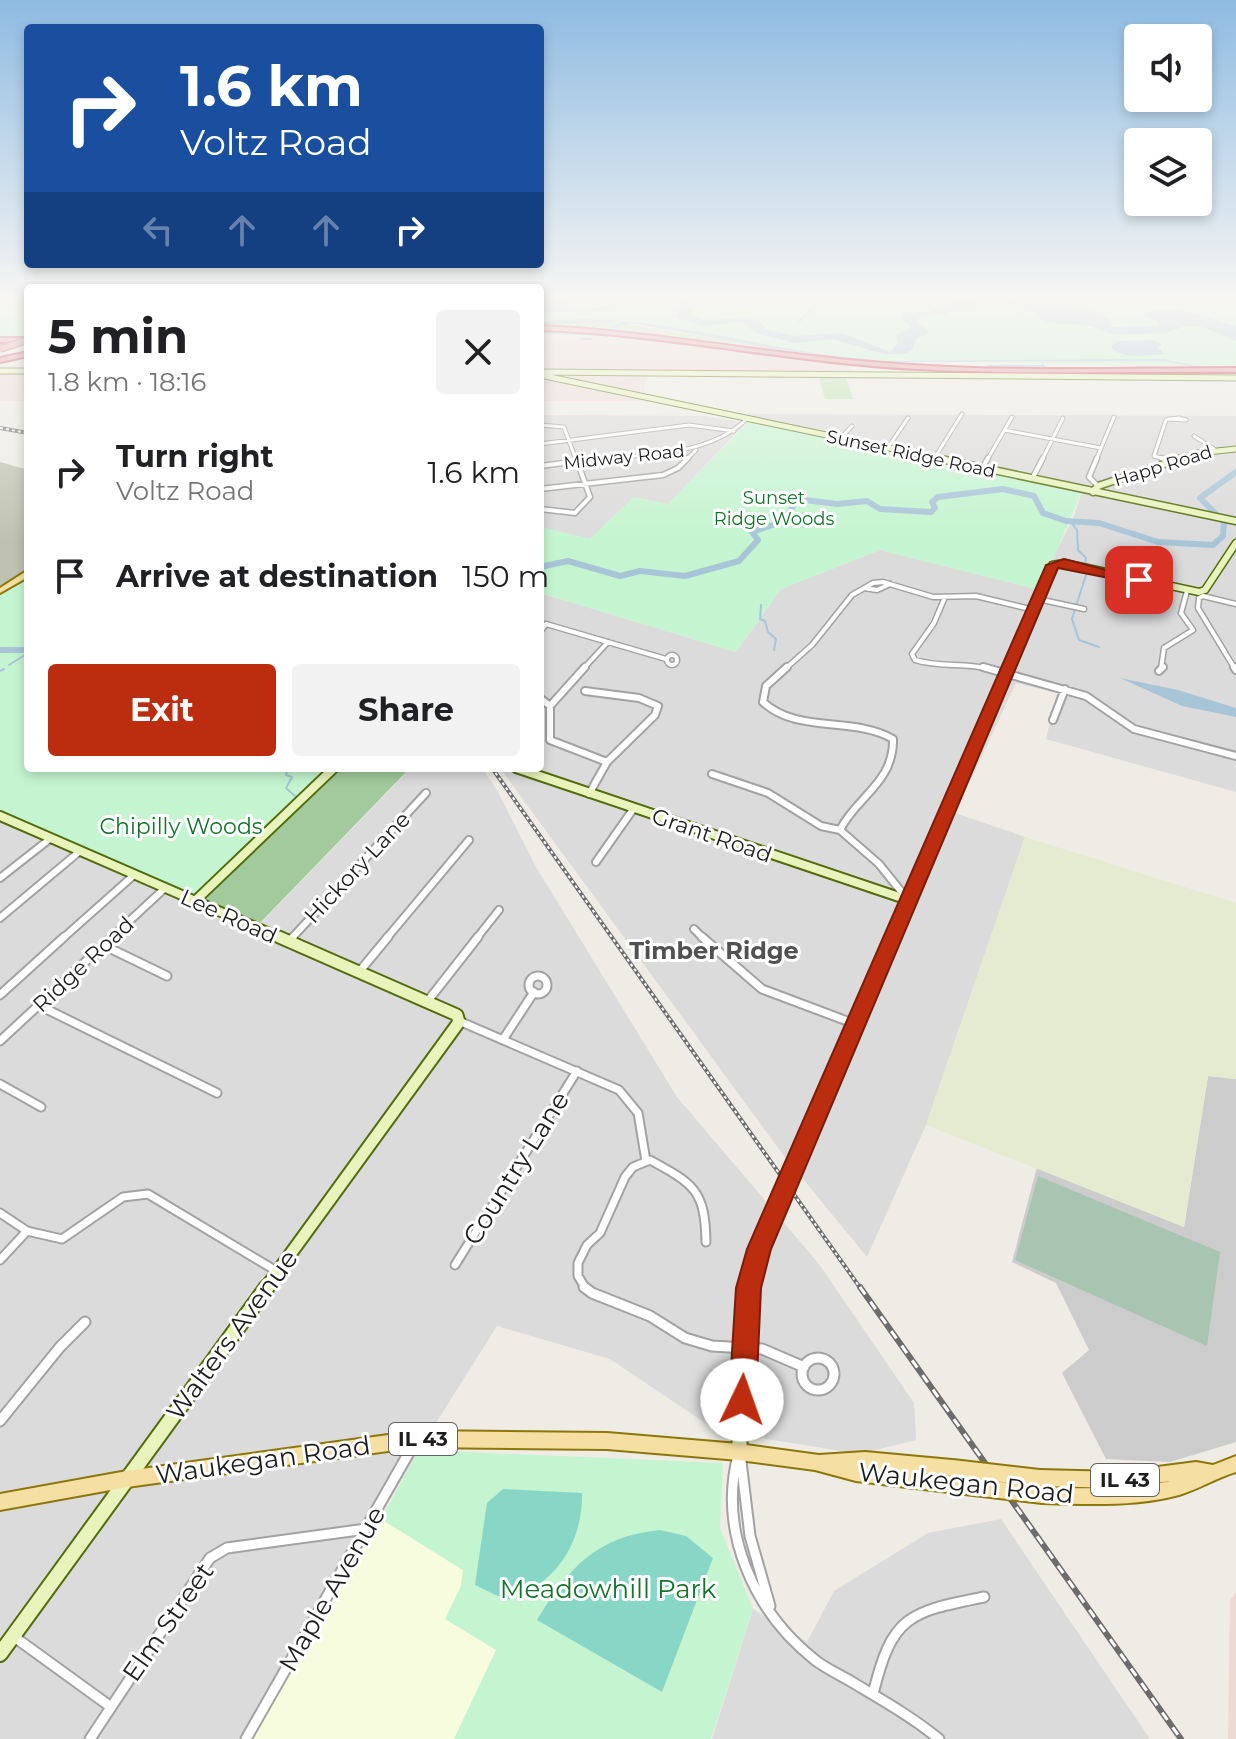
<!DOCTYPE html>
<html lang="en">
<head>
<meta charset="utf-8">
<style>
  body { margin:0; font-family:Montserrat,sans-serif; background:#f2f2f2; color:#202124; height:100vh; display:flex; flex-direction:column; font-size:30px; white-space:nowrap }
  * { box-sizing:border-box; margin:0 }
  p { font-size:26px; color:#757577 }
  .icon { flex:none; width:44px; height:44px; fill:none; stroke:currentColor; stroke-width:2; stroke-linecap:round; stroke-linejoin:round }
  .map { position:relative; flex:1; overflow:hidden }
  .side { position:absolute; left:24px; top:284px; width:520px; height:488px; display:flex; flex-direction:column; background:#fff; border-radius:8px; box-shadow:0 4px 12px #0003 }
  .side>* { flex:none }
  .banner { position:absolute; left:24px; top:24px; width:520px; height:244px; border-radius:8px; box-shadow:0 4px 12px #0003; background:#1a4fa0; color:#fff; overflow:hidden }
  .fabs { position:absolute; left:1124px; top:24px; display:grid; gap:16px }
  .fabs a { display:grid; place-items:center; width:88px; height:88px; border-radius:8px; background:#fff; box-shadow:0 4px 12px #0003; font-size:40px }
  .pin { position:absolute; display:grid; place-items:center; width:68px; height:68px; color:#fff; margin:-34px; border-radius:16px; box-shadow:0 4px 12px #0006 }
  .me { position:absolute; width:88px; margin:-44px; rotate:3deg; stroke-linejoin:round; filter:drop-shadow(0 0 6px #0008) }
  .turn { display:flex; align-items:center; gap:28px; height:168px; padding:0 24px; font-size:36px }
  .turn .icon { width:104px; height:104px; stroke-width:2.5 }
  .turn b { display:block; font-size:56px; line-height:68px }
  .lanes { display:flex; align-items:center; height:76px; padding:0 24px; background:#0003; justify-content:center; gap:40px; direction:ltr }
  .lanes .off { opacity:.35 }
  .round { display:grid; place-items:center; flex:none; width:84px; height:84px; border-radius:8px; background:#f2f2f2 }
  .headline { display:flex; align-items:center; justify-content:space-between; height:136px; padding:0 24px }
  h1 { font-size:48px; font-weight:700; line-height:60px }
  .cta { display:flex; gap:16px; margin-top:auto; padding:16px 24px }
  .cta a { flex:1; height:92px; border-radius:8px; background:#bc2c0f; color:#fff; font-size:32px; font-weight:700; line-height:92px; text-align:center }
  .cta a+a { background:#f2f2f2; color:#202124 }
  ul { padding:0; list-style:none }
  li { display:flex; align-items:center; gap:24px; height:104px; padding:0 24px }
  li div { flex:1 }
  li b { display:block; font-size:30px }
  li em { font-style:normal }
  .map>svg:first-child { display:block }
</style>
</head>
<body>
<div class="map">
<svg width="1236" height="1739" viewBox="0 0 1236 1739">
  <rect width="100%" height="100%" fill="#eeece4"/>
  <!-- residential -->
  <path fill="#dcdbdb" d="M 748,414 L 1236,416 L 1236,792 L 1046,739 L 1057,693 L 1016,683 L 955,813 L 1025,837 L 926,1125 L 867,1257 L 784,1156 L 500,768 L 540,768 L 540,593 L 736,652 L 781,589 L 880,550 L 1036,589 L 1073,519 L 1083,489 L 746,418 Z
    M 540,415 L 706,416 L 746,423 L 668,504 L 634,497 L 590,539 L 540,527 Z
    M 411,768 L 482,768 L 497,790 L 536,867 L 677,1097 L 819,1264 L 914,1403 L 916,1440 L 860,1454 L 717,1431 L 610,1359 L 497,1326 L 419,1450 L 249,1739 L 0,1739 L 0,813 L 259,925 Z
    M 1001,1519 L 1150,1739 L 712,1739 L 753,1609 L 807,1642 L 834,1591 L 928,1533 Z"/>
  <!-- commercial -->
  <path fill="#eedad5" d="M 605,336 L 683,343 L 851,367 L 853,371 L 540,370 L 540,337 Z
    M 0,373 L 28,373 L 28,401 L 0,401 Z
    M 645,373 L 644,396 L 546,374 Z
    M 540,378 L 644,401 L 540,401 Z
    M 1236,1592 L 1236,1739 L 1228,1739 L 1230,1600 Z"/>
  <!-- education -->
  <path fill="#f7fcdf" d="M 381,1519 L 463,1570 L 461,1586 L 497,1650 L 454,1739 L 249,1739 Z"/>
  <!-- religious -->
  <path fill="#ccc" d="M 1208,1076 L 1236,1079 L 1236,1442 L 1170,1462 L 1106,1459 L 1062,1373 L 1089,1350 L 1056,1283 L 1012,1262 L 1037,1167 L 1184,1227 Z"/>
  <!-- construction -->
  <path fill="#bfc2b1" d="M 0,462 L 28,470 L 28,570 L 0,589 Z"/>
  <!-- farmland -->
  <path fill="#e5ebd1" d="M 1025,837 L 1236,903 L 1236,1079 L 1208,1076 L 1184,1227 L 926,1125 Z"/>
  <!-- grass -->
  <path fill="#c0e4ae" d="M 623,321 L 621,323 L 771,348 L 612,329 L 618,325 L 611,329 L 540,325 Z
    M 819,378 L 846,378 L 853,399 L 825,399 Z"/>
  <!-- forest -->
  <path fill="#a2ca9c" d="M 339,768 L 410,768 L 260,923 L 204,899 Z"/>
  <!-- cemetery -->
  <path fill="#a7c5b1" d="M 1038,1176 L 1220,1252 L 1207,1346 L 1015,1260 Z"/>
  <!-- park -->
  <path fill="#c4f5d0" d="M 0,297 L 28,297 L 28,337 L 0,337 Z
    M 540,297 L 1236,297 L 1236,367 L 857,360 L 623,320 L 540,324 Z
    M 749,422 L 753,422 L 1082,491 L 1053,559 L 1050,559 L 1036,589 L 880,550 L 781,589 L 736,652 L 540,593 L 540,527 L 590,539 L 634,497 L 668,504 Z
    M 28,579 L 28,768 L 329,768 L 195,896 L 0,812 L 0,596 Z
    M 419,1450 L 723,1463 L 720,1528 L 753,1609 L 711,1739 L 454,1739 L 496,1650 L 445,1619 L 461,1586 L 463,1570 L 381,1519 Z"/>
  <!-- pitch -->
  <path fill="#88d7c6" d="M 503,1489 L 582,1493 C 583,1543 555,1586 506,1600 L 475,1585 L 487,1503 Z
    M 660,1530 L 686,1536 L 713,1558 L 662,1692 L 537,1620 C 568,1568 597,1536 660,1530 Z"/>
  <!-- water -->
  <path fill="#a8c5d8" d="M 540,297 L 571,297 L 575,301 L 567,308 C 581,312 603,310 615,302 L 589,297 L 686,299 L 696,302 L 691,314 L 704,320 L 749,317 L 759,321 L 768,330 L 796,336 L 841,333 L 890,352 L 899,342 L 896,335 L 911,328 L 901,318 L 904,313 L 931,312 L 950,300 L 1004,297 L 1018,302 L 1074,305 L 1111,319 L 1112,327 L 1158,326 L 1159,322 L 1143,315 C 1164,299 1212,320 1236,326 L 1236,341 L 1202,327 L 1186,326 L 1165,333 L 1114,335 L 1087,325 L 1049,323 L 1040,319 L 1030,308 L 986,301 L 969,309 L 952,309 L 946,314 L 919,317 L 917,321 L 929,332 L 916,339 L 913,350 L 903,354 L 884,354 L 832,339 L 795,343 L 755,333 L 743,322 L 702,326 L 676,317 L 681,304 L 645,299 L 628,301 L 602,311 L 540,312 Z
    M 574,319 C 675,318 773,352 874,361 L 1162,359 L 1196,366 L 1236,368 L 1195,367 L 1164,361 L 882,362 L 775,349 L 632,323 L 611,329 L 622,321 L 540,325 L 540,322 Z
    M 1152,340 L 1162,344 L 1158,347 L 1164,354 C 1148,355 1121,360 1111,347 L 1117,341 Z
    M 1120,678 L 1178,690 L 1236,708 L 1236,717 L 1182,706 Z"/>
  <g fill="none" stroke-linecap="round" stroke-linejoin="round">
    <!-- stream -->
    <path stroke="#a8c5d8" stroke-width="2" d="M 1179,297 L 1236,306
      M 1222,297 L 1229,301
      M 799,322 L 823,298
      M 540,333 L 604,335
      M 580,339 L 591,339
      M 734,351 L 769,356
      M 988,366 L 1044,366 L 1042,364
      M 1070,521 L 1077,530 L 1078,550 L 1086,558 L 1085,565
      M 761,605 L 760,619 L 765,621 L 768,632 L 776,639 L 774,650
      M 1076,606 L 1087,572
      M 1075,609 L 1072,619 L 1079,640 L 1099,647
      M 9,665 L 28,653
      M 0,671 L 4,669
      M 287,772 L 286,775 L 292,777 L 286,788 L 296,797"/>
    <!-- river -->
    <path stroke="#a8c5d8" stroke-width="6" d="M 540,567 L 568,561 L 620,576 L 640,571 L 685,576 L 739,561 L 758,540 L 752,532 L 784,521 L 795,503 L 805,500 L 837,504 L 867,501 L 880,509 L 931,512 L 935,508 L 932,502 L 938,497 L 1003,489 L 1034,496 L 1043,513 L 1066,521 L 1099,523 L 1158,542 L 1213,545 L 1223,536 L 1224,522 L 1200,498 L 1236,472
      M 0,650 L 28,650"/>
    <!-- street-far4 casing -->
    <g stroke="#a2a2a2" stroke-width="5">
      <path id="street-far4" d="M 1179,418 L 1186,420 L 1169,419 Z
        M 540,425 L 564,427 L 576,460
        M 1004,430 L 1101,448
        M 1194,436 L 1214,449
        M 840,439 L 852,426
        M 540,444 L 689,425 L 734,431
        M 887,449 L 908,418
        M 934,459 L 962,414
        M 587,460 C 640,454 706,458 747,419
        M 686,460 L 696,450
        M 987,460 L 1012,417
        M 1042,460 L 1063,418
        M 1096,460 L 1114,417
        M 1168,460 L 1154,456 L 1166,420 L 1169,419"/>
    </g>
    <!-- street-far3 casing -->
    <g stroke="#a2a2a2" stroke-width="7">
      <path id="street-far3" d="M 1097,458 L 1089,477 L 1098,486
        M 1161,458 L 1171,461
        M 540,466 L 603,458
        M 982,469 L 988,458
        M 1032,479 L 1043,458
        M 540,489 L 663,475 L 678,468 L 688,458
        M 540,509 L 575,513 L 590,497 L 576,458
        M 864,588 L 877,590 L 890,584
        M 1203,596 L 1199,598 L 1198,608 L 1235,669
        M 1203,596 L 1236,604
        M 945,597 L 934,623 L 912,654 L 915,660 C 941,668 964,662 990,669
        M 1038,599 L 1084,609
        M 540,632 L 546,624 L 666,659
        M667 660a5 5 0 1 1 10 0a5 5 0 1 1-10 0Z
        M 583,669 L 608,642
        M 785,669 L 812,645 L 852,595 L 873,583 L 883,582 L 933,597 L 976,596 L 1034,610
        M 1161,669 L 1164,648 L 1193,630 L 1181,613 L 1187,591"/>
    </g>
    <!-- street-far2 casing -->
    <g stroke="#a2a2a2" stroke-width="10">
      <path id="street-far2" d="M 787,667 L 766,686 L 763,702 C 797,734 853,716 893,739 C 894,783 856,797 840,830 L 879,864 L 908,900
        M 983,667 L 1086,696 L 1134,729 L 1236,756
        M 1234,667 L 1236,670
        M 1159,671 L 1163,667
        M 585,691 L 639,698 L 658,706 L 655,715 L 607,762 L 589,794
        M 540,698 L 550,706 L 550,740 L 607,762
        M 550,706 L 585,667
        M 1053,720 L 1065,689
        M 712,774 L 768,793 L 821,826 L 840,830
        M 596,862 L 634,808
        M 0,878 L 51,838
        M 0,918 L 80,851
        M 694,929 L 704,939
        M 62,939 L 134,875
        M 110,939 L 165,888
        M 291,939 L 426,793
        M 386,939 L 469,840
        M 476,939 L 499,910"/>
    </g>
    <!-- street-far1 casing -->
    <g stroke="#a2a2a2" stroke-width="11">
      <path id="street-far1" d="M 702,937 L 762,989 L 855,1024
        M 289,942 L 293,937
        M 103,945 L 167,976
        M 359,972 L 388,937
        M529 985a9 9 0 1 1 18 0a9 9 0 1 1-18 0Z
        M 0,995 L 64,937
        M 427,1002 L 478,937
        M 38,1005 L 217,1093
        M 459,1021 L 619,1090 L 638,1113 L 646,1161
        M 504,1038 L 534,992
        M 0,1041 L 112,937
        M 0,1084 L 41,1107
        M 0,1213 L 27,1231 L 62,1239 L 123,1197 L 148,1194 L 278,1272
        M 0,1260 L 27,1231
        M 455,1265 L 577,1071
        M 586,1289 L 578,1276 L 578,1263 L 587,1245 L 600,1233 L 625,1177 L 633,1167 L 650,1160 C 694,1184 705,1190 706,1242"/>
    </g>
    <!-- street casing -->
    <g stroke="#a2a2a2" stroke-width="13">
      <path id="street" d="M 584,1287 L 592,1293 L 650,1316 L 685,1338 L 712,1346 L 762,1349 L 804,1367
        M802 1374a16 16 0 1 1 32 0a16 16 0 1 1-32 0Z
        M 0,1421 L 60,1347 L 85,1322
        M 739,1452 C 717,1529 753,1611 815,1660 C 825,1668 840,1675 852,1682 C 882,1700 912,1717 939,1739
        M 740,1453 L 750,1536 L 770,1606
        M 13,1636 L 111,1707
        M 873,1694 C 892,1616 908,1612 984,1597
        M 90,1739 L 210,1558 L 227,1548 L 366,1529
        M 246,1739 L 415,1442"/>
    </g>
    <!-- secondary-far4 casing -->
    <g stroke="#526c0d" stroke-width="7">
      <path id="secondary-far4" d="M 0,371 L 28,371
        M 540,372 L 1236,378
        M 540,375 L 946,460
        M 1176,460 L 1198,453 L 1236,449"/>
    </g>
    <!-- secondary-far3 casing -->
    <g stroke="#526c0d" stroke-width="9">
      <path id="secondary-far3" d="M 936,458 L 1236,521
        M 1093,492 L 1098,486 L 1182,458
        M 1007,669 L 1052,565 L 1064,563 L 1199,592 L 1205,590 L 1236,543"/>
    </g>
    <!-- secondary-far2 casing -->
    <g stroke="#526c0d" stroke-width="12">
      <path id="secondary-far2" d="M 516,768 L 908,900
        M 0,816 L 283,939
        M 195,901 L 334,768
        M 891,939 L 1008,667"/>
    </g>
    <!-- secondary-far1 casing -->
    <g stroke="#526c0d" stroke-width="15">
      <path id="secondary-far1" d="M 794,1166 L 892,937
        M 265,1289 L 459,1022 L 457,1015 L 279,937
        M 748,1289 L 759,1249 L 777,1205"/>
    </g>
    <!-- secondary casing -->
    <g stroke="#526c0d" stroke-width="18">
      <path id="secondary" d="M 739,1452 L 748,1287
        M 0,1654 L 267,1287"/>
    </g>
    <!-- primary casing -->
    <g stroke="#8c770b" stroke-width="4">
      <path id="primary" d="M 25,572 L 28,572 L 28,577 L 0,593 L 0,588 Z
        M 417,1431 L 607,1433 L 739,1444 L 819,1455 L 865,1452 L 952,1460 L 957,1463 L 960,1468 L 957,1473 L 952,1476 L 913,1472 L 957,1477 L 962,1480 L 965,1485 L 962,1490 L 957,1493 L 856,1481 L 815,1470 L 739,1460 L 607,1449 L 417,1447 L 127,1487 L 0,1510 L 0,1494 L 127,1471 Z
        M 1236,1456 L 1236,1472 C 1216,1478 1199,1489 1179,1495 C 1135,1507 1088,1504 1043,1503 L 1037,1501 L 1035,1495 L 1037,1489 L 1043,1487 C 1085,1489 1128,1490 1170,1481 L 1119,1488 L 1039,1486 L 1034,1483 L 1031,1478 L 1034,1473 L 1039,1470 L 1119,1472 L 1196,1462 L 1213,1465 Z"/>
    </g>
    <!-- highway casing -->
    <g stroke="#cc314d" stroke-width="4">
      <path id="highway" d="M 540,326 C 652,331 761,353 872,362 C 993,373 1115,368 1236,368 L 1236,372 C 1115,371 993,376 872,366 C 761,356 652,334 540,330 Z
        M 0,338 L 28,338 L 28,342 L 0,342 Z
        M 28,352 L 28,356 L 0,362 L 0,358 Z"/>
    </g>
    <!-- street-far4 -->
    <use href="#street-far4" stroke="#fff" stroke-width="3"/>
    <!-- street-far3 -->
    <use href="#street-far3" stroke="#fff" stroke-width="4"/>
    <!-- street-far2 -->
    <use href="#street-far2" stroke="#fff" stroke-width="6"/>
    <!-- street-far1 -->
    <use href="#street-far1" stroke="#fff" stroke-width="7"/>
    <!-- street -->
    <use href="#street" stroke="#fff" stroke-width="9"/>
    <!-- secondary-far4 -->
    <use href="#secondary-far4" stroke="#e8f4bc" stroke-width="5"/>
    <!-- secondary-far3 -->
    <use href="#secondary-far3" stroke="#e8f4bc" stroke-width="6"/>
    <!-- secondary-far2 -->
    <use href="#secondary-far2" stroke="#e8f4bc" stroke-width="8"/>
    <!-- secondary-far1 -->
    <use href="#secondary-far1" stroke="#e8f4bc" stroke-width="11"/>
    <!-- secondary -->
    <use href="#secondary" stroke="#e8f4bc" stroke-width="14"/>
    <!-- primary -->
    <use href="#primary" fill="#f5dfa3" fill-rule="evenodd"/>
    <!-- highway -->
    <use href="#highway" fill="#e09293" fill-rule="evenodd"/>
    <!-- rail-far1 casing -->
    <g stroke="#6c6c6c" stroke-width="4">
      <path id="rail-far1" d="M 0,428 L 28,433
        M 492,768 L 861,1289"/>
    </g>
    <!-- rail casing -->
    <g stroke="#6c6c6c" stroke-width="6">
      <path id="rail" d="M 860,1287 L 1181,1739"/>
    </g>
    <!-- rail-far1 -->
    <use href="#rail-far1" stroke="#fff" stroke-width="2" stroke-dasharray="3" stroke-linecap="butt"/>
    <!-- rail -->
    <use href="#rail" stroke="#fff" stroke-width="3" stroke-dasharray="9" stroke-linecap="butt"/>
    <!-- secondary-bridge casing -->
    <g stroke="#526c0d" stroke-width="15" stroke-linecap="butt">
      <path id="secondary-bridge" d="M 777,1205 L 794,1166"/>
    </g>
    <!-- primary-bridge casing -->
    <g stroke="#8c770b" stroke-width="20" stroke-linecap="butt">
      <path id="primary-bridge" d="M 952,1468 L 1039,1478
        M 957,1485 L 1043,1495"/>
    </g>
    <!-- highway-bridge casing -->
    <g stroke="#cc314d" stroke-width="8" stroke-linecap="butt">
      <path id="highway-bridge" d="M 0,349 L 28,340"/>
    </g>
    <!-- secondary-bridge -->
    <use href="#secondary-bridge" stroke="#e8f4bc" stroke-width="11"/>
    <!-- primary-bridge -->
    <use href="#primary-bridge" stroke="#f5dfa3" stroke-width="16"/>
    <!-- highway-bridge -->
    <use href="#highway-bridge" stroke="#e09293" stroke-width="6"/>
  </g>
  <!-- sky -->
  <linearGradient id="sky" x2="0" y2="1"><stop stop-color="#8ebbe2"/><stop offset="0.55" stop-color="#f7f6f3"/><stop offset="1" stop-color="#f7f6f3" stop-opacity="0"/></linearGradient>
  <rect width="1236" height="541" fill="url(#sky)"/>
  <!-- route -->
  <path fill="#bc2c0f" stroke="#7a1d0a" stroke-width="2" d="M 1064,559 L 1146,580 L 1139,584 L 1058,568 L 771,1249 L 761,1288 L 756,1400 L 752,1410 L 742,1414 L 733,1410 L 729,1400 L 736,1288 L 747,1249 L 1046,565 Z"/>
  <g text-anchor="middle" stroke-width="6" stroke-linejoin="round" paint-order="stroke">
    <!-- far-street labels -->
    <g font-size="18" fill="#1e1e1e" stroke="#fff">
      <text transform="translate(911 454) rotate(12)" y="6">Sunset Ridge Road</text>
      <text transform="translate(624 457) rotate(-6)" y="6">Midway Road</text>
      <text transform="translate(1163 466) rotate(-17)" y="6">Happ Road</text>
    </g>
    <!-- far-park labels -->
    <g font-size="18" fill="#14742c" stroke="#fff">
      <text x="774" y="504">Sunset<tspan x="774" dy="21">Ridge Woods</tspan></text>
    </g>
    <!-- shield labels -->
    <g fill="#fff" stroke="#626262" stroke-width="2">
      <rect x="389" y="1423" width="68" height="32" rx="6"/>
      <rect x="1091" y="1464" width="68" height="32" rx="6"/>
    </g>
    <g font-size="20" font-weight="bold" fill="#1e1e1e">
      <text x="423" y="1446">IL 43</text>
      <text x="1125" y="1487">IL 43</text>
    </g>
    <!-- park labels -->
    <g font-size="22" fill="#14742c" stroke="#fff">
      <text x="181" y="834">Chipilly Woods</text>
    </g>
    <!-- street labels -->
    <g font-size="22" fill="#1e1e1e" stroke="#fff">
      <text transform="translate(712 835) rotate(19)" y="8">Grant Road</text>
      <text transform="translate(357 867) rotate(-47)" y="8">Hickory Lane</text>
      <text transform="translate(229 916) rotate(24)" y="8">Lee Road</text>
      <text transform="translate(83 964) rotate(-43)" y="8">Ridge Road</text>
    </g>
    <!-- neighbourhood labels -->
    <g font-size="24" font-weight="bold" fill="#515151" stroke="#fff">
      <text x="714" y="959">Timber Ridge</text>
    </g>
    <!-- near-street labels -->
    <g font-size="26" fill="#1e1e1e" stroke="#fff">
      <text transform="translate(516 1168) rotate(-58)" y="9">Country Lane</text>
      <text transform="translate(232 1335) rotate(-54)" y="9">Walters Avenue</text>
      <text transform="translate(263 1460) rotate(-8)" y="9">Waukegan Road</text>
      <text transform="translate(966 1483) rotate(6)" y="9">Waukegan Road</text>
      <text transform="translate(332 1589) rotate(-60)" y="9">Maple Avenue</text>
      <text transform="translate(168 1622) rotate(-55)" y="9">Elm Street</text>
    </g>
    <!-- near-park labels -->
    <g font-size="26" fill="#14742c" stroke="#fff">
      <text x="608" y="1598">Meadowhill Park</text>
    </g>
  </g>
</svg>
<div class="fabs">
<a><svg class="icon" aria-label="sound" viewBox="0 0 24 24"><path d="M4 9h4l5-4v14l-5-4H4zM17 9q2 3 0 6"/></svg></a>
<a><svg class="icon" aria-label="layers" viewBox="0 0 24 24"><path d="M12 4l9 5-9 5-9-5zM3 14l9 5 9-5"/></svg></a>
</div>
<div class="pin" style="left:1139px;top:580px;background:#d93025"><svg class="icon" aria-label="arrive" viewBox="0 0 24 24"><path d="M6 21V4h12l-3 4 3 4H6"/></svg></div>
<svg class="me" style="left:742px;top:1400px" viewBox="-20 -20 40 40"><circle r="19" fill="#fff"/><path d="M0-13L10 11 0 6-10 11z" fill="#bc2c0f"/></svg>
<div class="banner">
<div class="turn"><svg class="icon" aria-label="right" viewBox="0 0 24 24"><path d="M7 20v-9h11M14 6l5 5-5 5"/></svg><div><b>1.6 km</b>Voltz Road</div></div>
<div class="lanes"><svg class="icon off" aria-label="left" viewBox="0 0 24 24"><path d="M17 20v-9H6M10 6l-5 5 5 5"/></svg><svg class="icon off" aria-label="ahead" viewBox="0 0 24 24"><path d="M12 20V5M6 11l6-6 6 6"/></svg><svg class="icon off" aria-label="ahead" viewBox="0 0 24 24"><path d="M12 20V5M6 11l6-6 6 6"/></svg><svg class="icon" aria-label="right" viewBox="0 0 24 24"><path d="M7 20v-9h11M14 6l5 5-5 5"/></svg></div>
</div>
<section class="side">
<div class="headline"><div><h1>5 min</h1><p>1.8 km · 18:16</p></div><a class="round"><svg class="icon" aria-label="close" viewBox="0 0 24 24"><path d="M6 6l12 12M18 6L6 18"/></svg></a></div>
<ul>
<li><svg class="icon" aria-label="right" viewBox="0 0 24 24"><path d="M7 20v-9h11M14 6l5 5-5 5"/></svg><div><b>Turn right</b><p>Voltz Road</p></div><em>1.6 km</em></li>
<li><svg class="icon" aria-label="arrive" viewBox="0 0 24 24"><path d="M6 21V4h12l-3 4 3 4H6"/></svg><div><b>Arrive at destination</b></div><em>150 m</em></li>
</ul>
<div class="cta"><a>Exit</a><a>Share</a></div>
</section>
</div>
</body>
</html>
